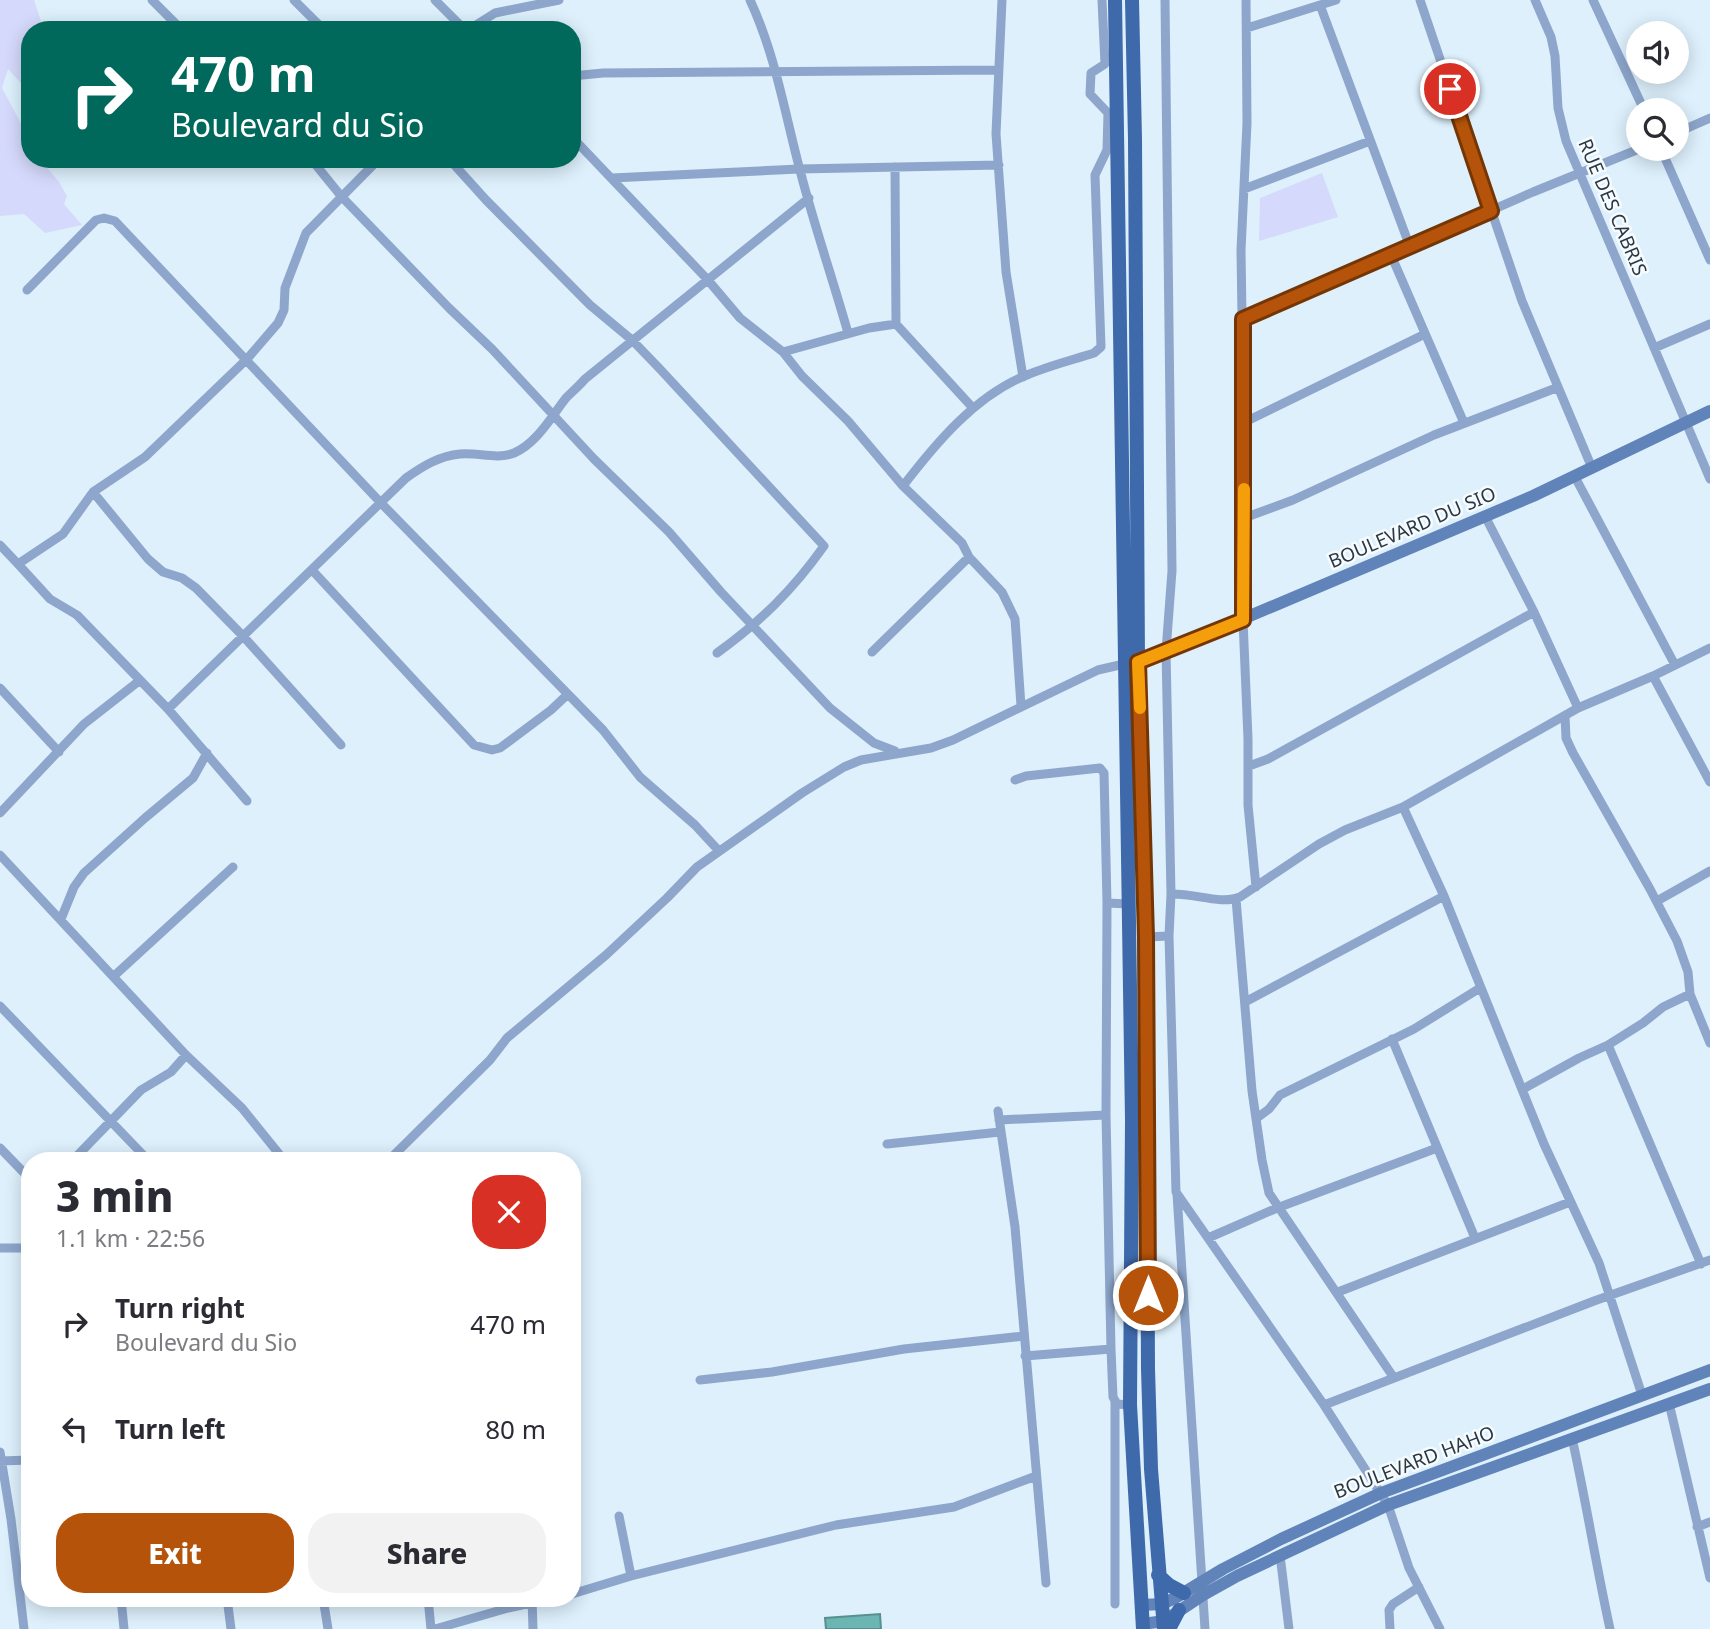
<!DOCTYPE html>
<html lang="en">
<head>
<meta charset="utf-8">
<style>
  body { margin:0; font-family:"Noto Sans",sans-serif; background:#f2f2f3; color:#2b2b33; height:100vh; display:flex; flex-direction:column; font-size:26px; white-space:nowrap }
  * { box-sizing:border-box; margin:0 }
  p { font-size:23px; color:#7c7c81 }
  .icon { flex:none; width:38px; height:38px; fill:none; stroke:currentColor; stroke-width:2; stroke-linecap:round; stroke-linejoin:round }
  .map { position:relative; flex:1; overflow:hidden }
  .sheet { position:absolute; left:21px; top:1152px; width:560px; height:455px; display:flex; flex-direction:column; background:#fff; border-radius:28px; box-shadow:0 4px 18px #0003 }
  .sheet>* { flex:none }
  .hud { position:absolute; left:21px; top:21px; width:560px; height:147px; border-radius:28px; box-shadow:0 4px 18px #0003; background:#00695c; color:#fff; overflow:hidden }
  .buttons { position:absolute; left:1626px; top:21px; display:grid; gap:14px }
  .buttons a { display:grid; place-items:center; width:63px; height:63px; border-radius:50%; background:#fff; box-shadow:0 4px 18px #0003; font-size:35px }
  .pin { position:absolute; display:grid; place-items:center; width:60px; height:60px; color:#fff; margin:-30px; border:4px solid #fff; border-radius:50%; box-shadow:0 2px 7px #0007 }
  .me { position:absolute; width:77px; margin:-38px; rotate:0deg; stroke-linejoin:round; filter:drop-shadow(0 0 5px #0008) }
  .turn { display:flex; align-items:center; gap:24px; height:147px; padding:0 35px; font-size:32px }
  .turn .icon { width:91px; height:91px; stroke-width:2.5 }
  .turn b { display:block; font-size:49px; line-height:60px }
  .round { display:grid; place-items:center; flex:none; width:74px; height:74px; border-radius:28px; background:#f2f2f3 }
  .headline { display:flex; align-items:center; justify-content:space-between; height:119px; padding:0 35px }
  h1 { font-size:42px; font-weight:800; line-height:52px }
  .action { display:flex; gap:14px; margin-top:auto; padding:14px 35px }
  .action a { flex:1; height:80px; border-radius:28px; background:#b45309; color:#fff; font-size:28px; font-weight:800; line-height:80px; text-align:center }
  .action a+a { background:#f2f2f3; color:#2b2b33 }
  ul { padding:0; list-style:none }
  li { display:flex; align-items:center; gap:21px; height:105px; padding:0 35px }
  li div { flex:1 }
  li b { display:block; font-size:26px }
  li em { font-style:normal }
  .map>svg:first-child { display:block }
</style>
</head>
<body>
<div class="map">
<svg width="1710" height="1629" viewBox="0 0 1710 1629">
  <rect width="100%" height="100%" fill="#ddf0fc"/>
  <!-- green -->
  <path fill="#d5d9fb" d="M 0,0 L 34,0 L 44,30 L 30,30 L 30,93 L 8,69 L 2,88 L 30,140 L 30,159 L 40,159 L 59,182 L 67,196 L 64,204 L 82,225 L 45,233 L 24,214 L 0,216 Z
    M 1322,173 L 1338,217 L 1259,241 L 1260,198 Z"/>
  <!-- water -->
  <path fill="#6bb6b2" stroke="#589090" stroke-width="2" d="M 880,1614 L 881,1629 L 826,1629 L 825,1618 Z"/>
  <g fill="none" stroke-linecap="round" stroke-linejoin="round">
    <!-- street -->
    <path stroke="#8ea6cc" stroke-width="9" d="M 152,0 L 182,30
      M 294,0 L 324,30
      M 435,0 L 465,30
      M 750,0 C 776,56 785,115 801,174 C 815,228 833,280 848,333
      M 1002,0 L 996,134 L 1006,272 L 1023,377
      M 1102,0 L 1105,64 L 1091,73 L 1090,94 L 1108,113 L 1107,150
      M 1165,0 L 1172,571 L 1166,651 L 1171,894
      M 1246,0 L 1247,123 L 1241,250 L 1244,452 L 1243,620 L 1248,739 L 1248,805 L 1256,887
      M 1420,0 L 1522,301 L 1592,468
      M 1535,0 L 1551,37 L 1555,56 L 1558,108 L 1566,141 L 1710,479
      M 1593,0 L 1644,110
      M 1320,5 L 1410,247
      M 1247,28 L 1336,0
      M 468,30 L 495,13 L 559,0
      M 572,76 L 603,73 L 998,70
      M 1676,133 L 1710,118
      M 572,137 L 707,279 L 740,318 L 783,352 L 802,376 L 848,421 L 903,486 L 962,543 L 969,557 L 1002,592 L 1015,619 L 1021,706
      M 1661,149 L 1710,260
      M 311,159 L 341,196 L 449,308 L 492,349 L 594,459 L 669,532 L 721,592 L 830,708 L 874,743 L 895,751
      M 449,159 L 486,200 L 590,305 L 632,340 L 659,368 L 824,546 C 792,591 761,621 717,653
      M 895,167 L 896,324 L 972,407
      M 612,178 L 799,169 L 999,165
      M 1244,189 L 1370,141
      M 1391,255 L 1464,423
      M 27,290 L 96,220 L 104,218 L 115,221 L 381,503 L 603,730 L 640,777 L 695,825 L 719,851
      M 1243,319 L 1533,192 L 1639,149
      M 1654,348 L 1710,324
      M 783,352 L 869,328 L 896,324
      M 1243,423 L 1425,334
      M 1575,477 L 1675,665
      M 903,486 C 936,443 976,395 1027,375 C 1048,366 1072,360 1094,353 L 1101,347 L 1095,175 L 1107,150 L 1117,142
      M 93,492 L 148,559 L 163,572 L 182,578 L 196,588 L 243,636 L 341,745
      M 1485,516 L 1534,612 L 1578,708
      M 1244,518 L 1293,500 L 1434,435 L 1556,388
      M 0,545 L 18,564
      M 312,570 L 474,745 L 492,750 L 500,748 L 551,710 L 568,694
      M 872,652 L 969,557
      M 1653,676 L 1710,782
      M 0,688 L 59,752
      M 168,709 L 406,478 C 423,466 439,456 460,454 C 478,452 496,460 514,453 C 537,443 551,417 566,398 C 572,392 579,386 585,379 L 809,198
      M 1565,716 L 1566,738 L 1573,753 L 1650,889 L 1677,941 L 1688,972 L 1690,994 L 1710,1043
      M 1249,766 L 1268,759 L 1534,612
      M 1015,780 L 1026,776 L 1100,768 L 1104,773 L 1107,903 L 1106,1115
      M 247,801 L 168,709 L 77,615 L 50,599 L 18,564 L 63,534 L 93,492 L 145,457 L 247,359 L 278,323 L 284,310 L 285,288 L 306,233 L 379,159
      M 1403,807 L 1444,896 L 1544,1144 L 1599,1263 L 1642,1395
      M 0,813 L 84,724 L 139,681
      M 0,855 L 186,1055 L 242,1108 L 284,1160
      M 1236,899 L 1252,1091 L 1262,1160 L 1269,1193 L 1394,1378
      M 1657,901 L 1710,871
      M 1107,903 L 1129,904
      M 61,919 L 74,887 L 84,873 L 145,818 L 193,778 L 207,753
      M 1169,936 L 1176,1192 L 1324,1405 L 1388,1505 L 1409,1568 L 1440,1629
      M 1146,937 L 1169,936 L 1171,894 C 1194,893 1221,905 1240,897 L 1319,844 L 1345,830 L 1403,807 L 1578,708 L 1653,676 L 1710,648
      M 114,976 L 233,867
      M 1245,1002 L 1444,896
      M 0,1006 L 148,1160
      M 1392,1039 L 1475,1238
      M 1608,1045 L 1701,1264
      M 1523,1089 L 1579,1058 L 1608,1045 L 1643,1023 L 1663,1007 L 1690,994
      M 998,1111 L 1015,1227 L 1046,1583
      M 1257,1118 L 1269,1109 L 1280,1095 L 1414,1029 L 1480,988
      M 999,1120 L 1106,1115 L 1111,1349
      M 887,1144 L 1000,1132
      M 0,1148 L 30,1179
      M 73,1160 L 141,1090 L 171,1072 L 186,1055
      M 389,1160 L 490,1060 L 507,1038 L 606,955 L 667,898 L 697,867 L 802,793 L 844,767 L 861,760 L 931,748 L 953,740 L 1098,670 L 1124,664
      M 1177,1194 L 1205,1629
      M 1208,1238 L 1277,1208 L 1437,1148
      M 0,1248 L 30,1248
      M 1338,1292 L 1570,1202
      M 1025,1356 L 1111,1349 L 1113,1397 L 1117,1404 L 1130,1405
      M 700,1380 L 772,1372 L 904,1349 L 1024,1336
      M 1669,1403 L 1710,1578
      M 1324,1405 L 1594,1301 L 1710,1260
      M 1572,1438 C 1586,1501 1596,1565 1610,1629
      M 0,1452 L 11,1519 L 24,1629
      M 0,1461 L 30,1460
      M 619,1516 L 631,1576
      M 1697,1527 L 1710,1522
      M 1280,1555 L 1289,1629
      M 572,1594 L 631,1576 L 836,1525 L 954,1507 L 1036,1476
      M 121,1598 L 124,1629
      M 227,1598 L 231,1629
      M 323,1598 L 328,1629
      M 428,1598 L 431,1629
      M 532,1598 L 533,1629
      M 1115,1604 L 1115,1401
      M 435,1629 L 508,1608 L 554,1598
      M 1390,1629 L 1389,1610 L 1393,1604 L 1419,1587"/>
    <!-- secondary -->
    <path stroke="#6083b9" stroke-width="12" d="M 1130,663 L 1186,643 L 1533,496 L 1710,411
      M 1142,1605 L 1162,1604 L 1175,1598 L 1223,1569 L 1281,1539 L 1381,1493 L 1710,1370
      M 1143,1624 L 1164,1621 L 1203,1595 L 1237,1576 L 1388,1505 L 1710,1389"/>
    <!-- primary -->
    <path stroke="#3e69ab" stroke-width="14" d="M 1115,0 L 1132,1120 L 1130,1405 L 1143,1629
      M 1132,0 L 1135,139 L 1138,662 L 1146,937 L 1148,1369 L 1151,1469 L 1164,1629
      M 1158,1575 L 1169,1585 L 1184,1593
      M 1169,1629 L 1179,1610"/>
  </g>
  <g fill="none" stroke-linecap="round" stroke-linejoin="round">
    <!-- route casing -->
    <g stroke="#753606" stroke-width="18">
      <path id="route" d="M 1148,1295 L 1146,937 L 1138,662 L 1243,620 L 1243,319 L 1491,211 L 1450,89"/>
    </g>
    <!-- route -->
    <use href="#route" stroke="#b45309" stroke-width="12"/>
    <!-- slow -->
    <path stroke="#f59e0b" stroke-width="12" d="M 1140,708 L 1138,662 L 1243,620 L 1244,489"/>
  </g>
  <g text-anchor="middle" stroke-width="5" stroke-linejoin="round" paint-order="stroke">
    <!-- street labels -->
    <g font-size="19" fill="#2c3840" stroke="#f5fbff">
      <text transform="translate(1613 207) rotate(67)" y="7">RUE DES CABRIS</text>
      <text transform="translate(1412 527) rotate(-23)" y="7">BOULEVARD DU SIO</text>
      <text transform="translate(1414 1462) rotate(-21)" y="7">BOULEVARD HAHO</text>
    </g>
  </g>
</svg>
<div class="buttons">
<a><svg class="icon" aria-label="sound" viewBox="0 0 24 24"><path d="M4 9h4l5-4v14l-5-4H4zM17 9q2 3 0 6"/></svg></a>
<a><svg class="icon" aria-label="search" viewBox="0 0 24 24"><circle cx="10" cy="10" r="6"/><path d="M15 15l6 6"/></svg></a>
</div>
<div class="pin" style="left:1450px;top:89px;background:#d93025"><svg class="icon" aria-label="arrive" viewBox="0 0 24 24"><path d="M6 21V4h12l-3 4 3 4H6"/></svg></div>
<svg class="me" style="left:1148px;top:1295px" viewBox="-20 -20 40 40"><circle r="17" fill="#b45309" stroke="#fff" stroke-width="3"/><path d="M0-11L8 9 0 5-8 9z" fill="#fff"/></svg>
<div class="hud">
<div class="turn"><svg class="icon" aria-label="right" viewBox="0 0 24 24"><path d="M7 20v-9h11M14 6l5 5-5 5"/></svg><div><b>470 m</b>Boulevard du Sio</div></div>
</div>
<section class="sheet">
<div class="headline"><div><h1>3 min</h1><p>1.1 km · 22:56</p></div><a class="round" style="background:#d93025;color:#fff"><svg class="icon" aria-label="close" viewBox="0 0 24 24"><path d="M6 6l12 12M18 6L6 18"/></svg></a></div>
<ul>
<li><svg class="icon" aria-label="right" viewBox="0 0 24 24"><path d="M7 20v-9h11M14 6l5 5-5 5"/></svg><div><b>Turn right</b><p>Boulevard du Sio</p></div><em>470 m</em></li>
<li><svg class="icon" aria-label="left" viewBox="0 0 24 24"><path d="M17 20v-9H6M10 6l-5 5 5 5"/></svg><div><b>Turn left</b></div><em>80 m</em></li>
</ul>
<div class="action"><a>Exit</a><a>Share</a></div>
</section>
</div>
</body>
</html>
